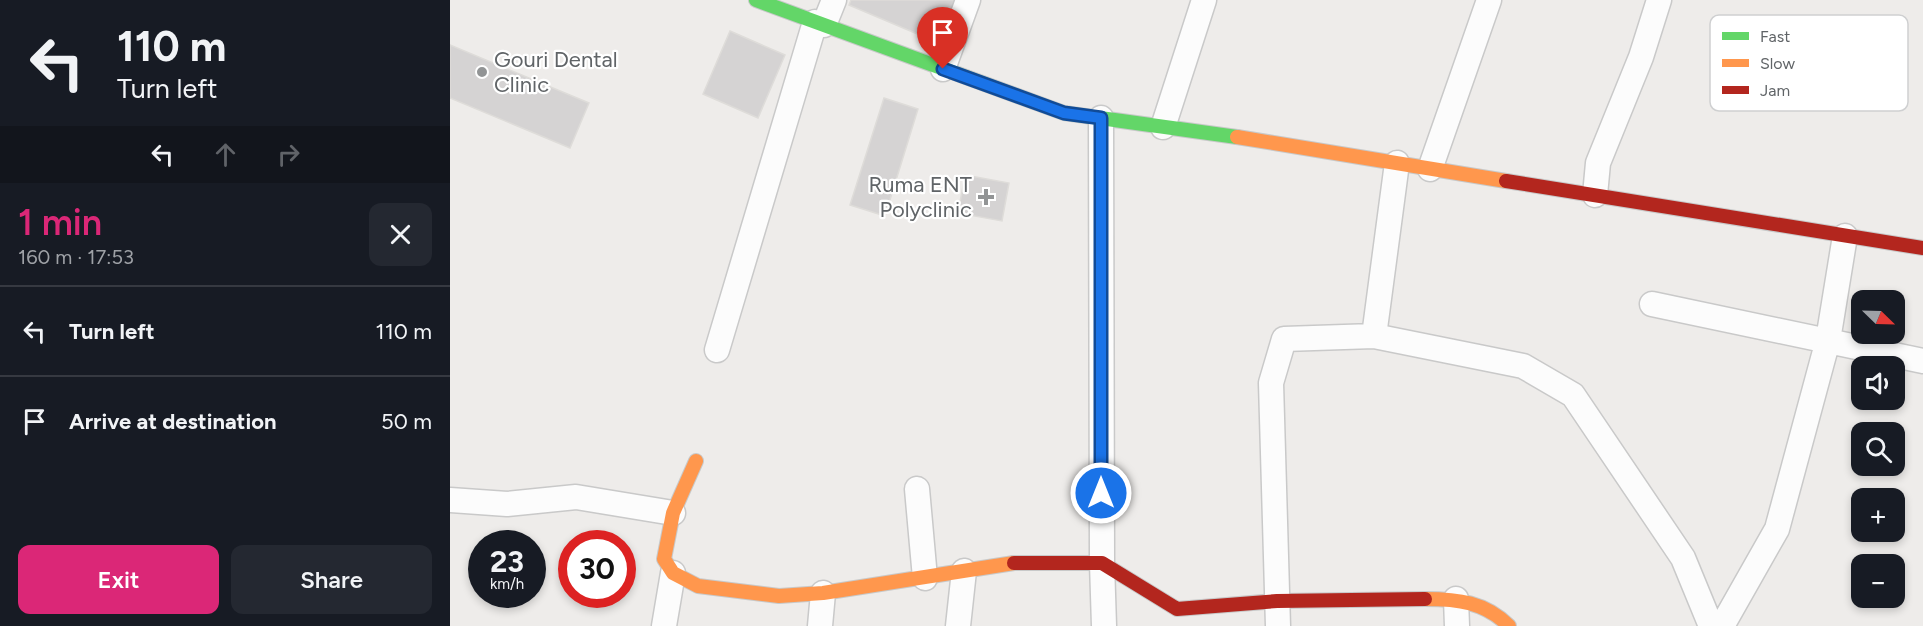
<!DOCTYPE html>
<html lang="en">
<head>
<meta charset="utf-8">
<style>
  body { margin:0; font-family:Figtree,sans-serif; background:#242831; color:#f1f3f6; height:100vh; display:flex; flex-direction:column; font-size:22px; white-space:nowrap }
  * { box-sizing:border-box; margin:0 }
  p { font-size:20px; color:#9ea1a6 }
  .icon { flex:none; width:33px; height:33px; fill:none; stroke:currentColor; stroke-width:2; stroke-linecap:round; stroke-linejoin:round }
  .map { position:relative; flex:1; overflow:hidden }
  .details { display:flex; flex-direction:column; background:#171b24; width:450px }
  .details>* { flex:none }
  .hud { background:#171b24; color:#f1f3f6; overflow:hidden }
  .needle { width:39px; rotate:113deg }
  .tools { position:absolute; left:1401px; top:290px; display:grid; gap:12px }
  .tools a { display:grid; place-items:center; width:54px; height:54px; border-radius:12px; background:#171b24; box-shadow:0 3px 9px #0003; font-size:30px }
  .speed { position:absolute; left:18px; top:530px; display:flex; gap:12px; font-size:30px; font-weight:700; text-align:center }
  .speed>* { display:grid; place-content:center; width:78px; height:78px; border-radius:50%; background:#171b24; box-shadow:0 3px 9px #0003; line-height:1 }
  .speed small { font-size:15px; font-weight:400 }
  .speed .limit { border:9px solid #d22; background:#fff; color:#111 }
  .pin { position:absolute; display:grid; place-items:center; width:51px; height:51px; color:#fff; margin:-62px -26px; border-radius:50% 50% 50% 0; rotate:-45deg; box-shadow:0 0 6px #0007 }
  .pin .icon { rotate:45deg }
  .me { position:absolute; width:66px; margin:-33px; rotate:0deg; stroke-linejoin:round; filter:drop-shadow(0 0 4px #0008) }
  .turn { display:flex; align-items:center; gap:21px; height:126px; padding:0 18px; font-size:27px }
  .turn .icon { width:78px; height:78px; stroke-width:2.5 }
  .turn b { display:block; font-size:42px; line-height:51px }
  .lanes { display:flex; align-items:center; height:57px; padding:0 18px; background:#0003; justify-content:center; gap:30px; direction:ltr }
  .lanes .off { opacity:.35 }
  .round { display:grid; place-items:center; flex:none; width:63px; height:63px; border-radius:12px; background:#242831 }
  .headline { display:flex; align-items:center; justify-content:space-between; height:102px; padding:0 18px }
  h1 { font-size:36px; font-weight:600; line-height:45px; color:#db2777 }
  .primary-button { display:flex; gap:12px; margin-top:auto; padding:12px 18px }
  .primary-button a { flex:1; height:69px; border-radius:12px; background:#db2777; color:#fff; font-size:24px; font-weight:600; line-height:69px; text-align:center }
  .primary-button a+a { background:#242831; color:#f1f3f6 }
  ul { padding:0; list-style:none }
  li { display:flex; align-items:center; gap:18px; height:90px; padding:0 18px; border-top:2px solid #363941 }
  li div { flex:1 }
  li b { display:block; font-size:22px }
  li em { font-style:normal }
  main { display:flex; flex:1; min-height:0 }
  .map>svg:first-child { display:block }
</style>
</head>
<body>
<main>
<section class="details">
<div class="hud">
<div class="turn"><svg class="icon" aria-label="left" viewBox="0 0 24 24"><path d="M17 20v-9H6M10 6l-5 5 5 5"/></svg><div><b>110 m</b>Turn left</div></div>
<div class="lanes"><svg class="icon" aria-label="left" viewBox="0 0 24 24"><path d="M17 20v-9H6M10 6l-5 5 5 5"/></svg><svg class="icon off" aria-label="ahead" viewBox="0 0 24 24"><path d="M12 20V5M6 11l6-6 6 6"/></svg><svg class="icon off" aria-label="right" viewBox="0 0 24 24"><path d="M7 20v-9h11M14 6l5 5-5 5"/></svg></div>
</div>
<div class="headline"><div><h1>1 min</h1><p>160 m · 17:53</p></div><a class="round"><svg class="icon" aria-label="close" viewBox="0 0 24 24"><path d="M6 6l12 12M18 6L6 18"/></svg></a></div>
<ul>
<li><svg class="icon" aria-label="left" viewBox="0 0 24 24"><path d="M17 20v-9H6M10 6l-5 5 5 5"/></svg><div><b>Turn left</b></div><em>110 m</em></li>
<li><svg class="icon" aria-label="arrive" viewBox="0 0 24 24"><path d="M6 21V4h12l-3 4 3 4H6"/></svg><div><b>Arrive at destination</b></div><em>50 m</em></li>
</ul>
<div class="primary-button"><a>Exit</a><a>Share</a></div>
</section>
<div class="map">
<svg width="1473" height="626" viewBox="0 0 1473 626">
  <rect width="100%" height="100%" fill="#eeecea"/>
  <!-- building -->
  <path fill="#d5d3d3" stroke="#dedcd9" stroke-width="1.5" d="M 401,0 L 510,0 L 491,44 L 399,5 Z
    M 280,31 L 335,55 L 308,118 L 253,94 Z
    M 0,45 L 139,103 L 120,148 L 0,98 Z
    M 434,98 L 468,109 L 435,216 L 400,205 Z
    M 515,175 L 559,183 L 552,221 L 508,213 Z"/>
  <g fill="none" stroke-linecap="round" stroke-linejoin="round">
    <!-- street casing -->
    <g stroke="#c9c9c9" stroke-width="27">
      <path id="street" d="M 374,25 L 384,0
        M 493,69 L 518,0
        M 651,118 L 652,563 L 654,626
        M 713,127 L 754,0
        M 980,169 L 1039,0
        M 1145,195 L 1148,163 L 1191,57 L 1209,0
        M 1202,304 L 1473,361
        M 924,336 L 947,163
        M 267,350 L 365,22
        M 467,489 L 475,578
        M 0,500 L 57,504 L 126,497 L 223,513
        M 1006,599 L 1007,626
        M 214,626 L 223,573
        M 370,626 L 373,593
        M 508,626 L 514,571
        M 828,626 L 821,383 L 834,339 L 924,336 L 1073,366 L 1123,395 L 1233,558 L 1261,626
        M 1272,626 L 1327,529 L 1378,340 L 1395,236"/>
    </g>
    <!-- fast casing -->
    <g stroke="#c8c9c9" stroke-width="16">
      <path id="fast" d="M 306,0 L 614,113 L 787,137"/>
    </g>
    <!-- slow casing -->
    <g stroke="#c8c9c9" stroke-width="16">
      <path id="slow" d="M 787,137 L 1056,181
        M 246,461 L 223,513 L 214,559 L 223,573 L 248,586 L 329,596 L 373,593 L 564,563
        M 975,599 C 1008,599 1035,602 1059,626"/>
    </g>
    <!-- jam casing -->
    <g stroke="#c8c9c9" stroke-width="16">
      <path id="jam" d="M 1056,181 L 1473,248
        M 564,563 L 652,563 L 727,609 L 827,601 L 975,599"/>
    </g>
    <!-- street -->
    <use href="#street" stroke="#fcfcfc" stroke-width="24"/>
    <!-- fast -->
    <use href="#fast" stroke="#63d668" stroke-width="14"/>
    <!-- slow -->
    <use href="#slow" stroke="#ff974d" stroke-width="14"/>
    <!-- jam -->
    <use href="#jam" stroke="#b3261e" stroke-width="14"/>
  </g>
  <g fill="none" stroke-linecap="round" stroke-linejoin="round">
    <!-- route casing -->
    <g stroke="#114b97" stroke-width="15">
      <path id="route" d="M 493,69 L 614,113 L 651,118 L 651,493"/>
    </g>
    <!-- route -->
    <use href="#route" stroke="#1a73e8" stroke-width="10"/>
  </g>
  <!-- markers -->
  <g fill="#929495" stroke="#fff" stroke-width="2">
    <circle cx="32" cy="72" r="6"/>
    <path d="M533 188h6v6h6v6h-6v6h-6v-6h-6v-6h6z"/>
  </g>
  <g text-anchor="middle" stroke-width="4.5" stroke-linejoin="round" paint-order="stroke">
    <!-- poi labels -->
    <g font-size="22" fill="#606467" stroke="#fff" text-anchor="start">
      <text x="44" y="67">Gouri Dental<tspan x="44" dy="25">Clinic</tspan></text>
      <text x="522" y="192" text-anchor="end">Ruma ENT<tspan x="522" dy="25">Polyclinic</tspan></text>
    </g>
  </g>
  <!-- legend -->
  <rect x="1260" y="15" width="198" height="96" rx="9" fill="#fff" stroke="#cfd0d1" stroke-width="1.5"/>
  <rect x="1272" y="32" width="27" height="8" fill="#63d668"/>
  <rect x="1272" y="59" width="27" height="8" fill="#ff974d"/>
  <rect x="1272" y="86" width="27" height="8" fill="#b3261e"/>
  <g font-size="16" fill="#606467">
    <text x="1310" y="42">Fast</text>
    <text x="1310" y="69">Slow</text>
    <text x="1310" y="96">Jam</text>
  </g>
</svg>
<div class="tools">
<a><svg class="needle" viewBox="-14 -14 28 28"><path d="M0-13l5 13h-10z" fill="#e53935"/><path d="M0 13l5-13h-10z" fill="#9ea1a6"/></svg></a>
<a><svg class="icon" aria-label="sound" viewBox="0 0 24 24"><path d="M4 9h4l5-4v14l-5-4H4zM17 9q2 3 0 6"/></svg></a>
<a><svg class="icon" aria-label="search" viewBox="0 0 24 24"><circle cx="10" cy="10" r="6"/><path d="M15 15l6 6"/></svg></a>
<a>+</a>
<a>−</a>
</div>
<div class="speed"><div>23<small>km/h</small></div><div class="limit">30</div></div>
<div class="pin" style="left:493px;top:69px;background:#d93025"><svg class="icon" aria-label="arrive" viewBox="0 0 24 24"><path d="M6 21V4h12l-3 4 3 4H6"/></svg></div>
<svg class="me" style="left:651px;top:493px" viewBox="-20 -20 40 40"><circle r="17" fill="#1a73e8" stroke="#fff" stroke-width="3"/><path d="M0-11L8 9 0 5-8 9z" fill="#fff"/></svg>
</div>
</main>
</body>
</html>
